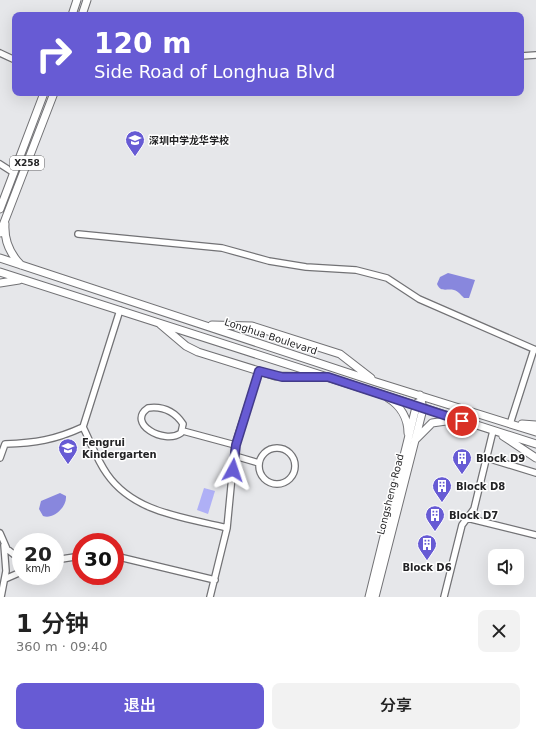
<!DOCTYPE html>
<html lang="zh">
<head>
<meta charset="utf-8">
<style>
  body { margin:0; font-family:"DejaVu Sans","Noto Sans SC",sans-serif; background:#f2f2f2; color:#222; height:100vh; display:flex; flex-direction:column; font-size:15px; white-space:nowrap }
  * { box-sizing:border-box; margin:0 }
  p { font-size:13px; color:#767676 }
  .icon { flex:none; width:22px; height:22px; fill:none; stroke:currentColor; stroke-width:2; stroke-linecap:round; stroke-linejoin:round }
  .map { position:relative; height:597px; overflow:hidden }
  .drawer { display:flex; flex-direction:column; background:#fff; flex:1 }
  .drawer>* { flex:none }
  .top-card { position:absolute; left:12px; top:12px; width:512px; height:84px; border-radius:8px; box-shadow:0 4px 16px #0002; background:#675bd4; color:#fff; overflow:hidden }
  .tools { position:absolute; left:488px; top:549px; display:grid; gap:8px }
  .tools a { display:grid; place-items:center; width:36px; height:36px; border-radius:8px; background:#fff; box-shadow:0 4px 16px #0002; font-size:20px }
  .speed { position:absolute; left:12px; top:533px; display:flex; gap:8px; font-size:20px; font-weight:700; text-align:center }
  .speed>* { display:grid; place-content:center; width:52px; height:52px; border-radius:50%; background:#fff; box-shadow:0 4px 16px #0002; line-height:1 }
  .speed small { font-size:10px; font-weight:400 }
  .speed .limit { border:6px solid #d22; background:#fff; color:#111 }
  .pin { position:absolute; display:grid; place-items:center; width:34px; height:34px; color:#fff; margin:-17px; border:2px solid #fff; border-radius:50%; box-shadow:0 1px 4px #0007 }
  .me { position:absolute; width:44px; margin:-22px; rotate:5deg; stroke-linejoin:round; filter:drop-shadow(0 0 3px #0008) }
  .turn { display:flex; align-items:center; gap:14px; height:84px; padding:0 16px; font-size:18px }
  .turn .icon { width:52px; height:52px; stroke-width:2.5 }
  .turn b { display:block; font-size:28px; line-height:34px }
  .round { display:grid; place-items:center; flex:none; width:42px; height:42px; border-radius:8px; background:#f2f2f2 }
  .headline { display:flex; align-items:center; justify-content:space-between; height:68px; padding:0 16px }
  h1 { font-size:24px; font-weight:600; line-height:30px }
  .primary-button { display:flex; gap:8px; margin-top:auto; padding:8px 16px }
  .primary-button a { flex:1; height:46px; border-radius:8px; background:#675bd4; color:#fff; font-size:16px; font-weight:600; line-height:46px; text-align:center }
  .primary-button a+a { background:#f2f2f2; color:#222 }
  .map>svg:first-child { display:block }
</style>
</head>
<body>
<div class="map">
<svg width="536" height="597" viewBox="0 0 536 597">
  <rect width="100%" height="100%" fill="#e6e7ea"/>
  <!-- green -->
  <path fill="#afb0f6" d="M 204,488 L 215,491 L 208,514 L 197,510 Z"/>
  <!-- water -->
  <path fill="#8887dd" d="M 448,273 L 475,280 L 469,298 L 464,298 C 461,295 458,291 454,290 C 447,288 441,293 437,284 L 440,277 Z
    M 60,493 L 66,496 C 67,507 53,520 43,516 L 39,509 L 41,501 Z"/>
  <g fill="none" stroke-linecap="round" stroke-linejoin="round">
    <!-- minor casing -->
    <g stroke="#727275" stroke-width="8">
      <path id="minor" d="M 0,53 L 15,60
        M 521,56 L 536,55
        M 0,164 L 14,173
        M 78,234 L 222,248 L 269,261 L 306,267 L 356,270 L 387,278 L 419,299 L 536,350
        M 120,310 L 83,427 C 91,443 97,460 107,474 C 134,513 184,517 227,528
        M 148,408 C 163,406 175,412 183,424 L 181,433 C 164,445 126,423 148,408 Z
        M 510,424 L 534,349
        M 183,431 L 235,445
        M259 466a18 18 0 1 1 36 0a18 18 0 1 1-36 0Z
        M 235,456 L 259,463
        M 0,458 L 5,444 C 35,443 55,440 83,427
        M 487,458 L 536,473
        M 467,518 L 536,535
        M 0,533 L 7,549 L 21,560
        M 115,556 L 215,580
        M 55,560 L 81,556
        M 5,579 L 21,572
        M 1,597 L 6,571 L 4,545
        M 210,597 L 227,528 L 235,445 L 259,371
        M 444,597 L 462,525 L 474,509 L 493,431"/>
    </g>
    <!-- major casing -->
    <g stroke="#727275" stroke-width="9">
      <path id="major" d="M 72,15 L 77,0
        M 82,15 L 87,0
        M 0,209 L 44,93
        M 5,224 C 4,240 10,254 21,265
        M 0,233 L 54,93
        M 0,258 L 376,382 L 536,432
        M 0,272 L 536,444
        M 0,283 L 19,280
        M 160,324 L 186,346 L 198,352 L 275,376 L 320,377
        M 212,325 L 252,326 L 340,354 L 371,378
        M 388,398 C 401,406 408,419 408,433
        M 522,424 L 536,425
        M 503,436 L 536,458
        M 415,440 L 432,423 L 453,420
        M 369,597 L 417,403
        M 375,597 L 423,409 L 420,395"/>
    </g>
    <!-- minor -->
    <use href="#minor" stroke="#fff" stroke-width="5.5"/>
    <!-- major -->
    <use href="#major" stroke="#fff" stroke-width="7"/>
  </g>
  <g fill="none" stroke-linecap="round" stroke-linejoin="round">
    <!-- route casing -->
    <g stroke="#433b8a" stroke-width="10">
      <path id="route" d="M 233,470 L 236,445 L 259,371 L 282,377 L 328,377 L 462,421"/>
    </g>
    <!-- route -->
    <use href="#route" stroke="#675bd4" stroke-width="7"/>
  </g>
  <!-- icons -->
  <defs>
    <g id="school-pin" transform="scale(1)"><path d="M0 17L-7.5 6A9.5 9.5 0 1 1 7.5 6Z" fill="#675bd4" stroke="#fff"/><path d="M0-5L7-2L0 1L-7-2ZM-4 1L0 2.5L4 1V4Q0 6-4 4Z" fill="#fff"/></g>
    <g id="building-pin" transform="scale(1)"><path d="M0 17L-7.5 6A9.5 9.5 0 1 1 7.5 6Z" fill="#675bd4" stroke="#fff"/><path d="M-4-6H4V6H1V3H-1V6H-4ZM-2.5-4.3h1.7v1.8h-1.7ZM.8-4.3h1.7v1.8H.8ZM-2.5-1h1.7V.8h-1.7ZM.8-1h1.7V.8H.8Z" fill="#fff"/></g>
  </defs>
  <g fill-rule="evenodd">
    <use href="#school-pin" x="135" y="140"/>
    <use href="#school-pin" x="68" y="448"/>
    <use href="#building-pin" x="462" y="458"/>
    <use href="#building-pin" x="442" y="486"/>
    <use href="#building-pin" x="435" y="515"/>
    <use href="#building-pin" x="427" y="544"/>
  </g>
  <g text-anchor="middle" stroke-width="3" stroke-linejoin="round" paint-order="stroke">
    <!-- shield labels -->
    <rect fill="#fff" stroke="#656566" stroke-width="1" x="10" y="156" width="34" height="14" rx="3"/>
    <g font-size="9" font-weight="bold" fill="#232325">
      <text x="27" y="166">X258</text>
    </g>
    <!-- poi labels -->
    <g font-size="10" font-weight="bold" fill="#232325" stroke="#fff" text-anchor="start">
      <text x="149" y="144">深圳中学龙华学校</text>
      <text x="82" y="446">Fengrui<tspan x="82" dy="12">Kindergarten</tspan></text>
      <text x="476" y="462">Block D9</text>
      <text x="456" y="490">Block D8</text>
      <text x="449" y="519">Block D7</text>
      <text x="427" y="571" text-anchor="middle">Block D6</text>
    </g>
    <!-- street labels -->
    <g font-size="10" fill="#232325" stroke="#fff">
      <text transform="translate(271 336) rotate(18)" y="4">Longhua Boulevard</text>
      <text transform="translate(390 494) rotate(-76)" y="4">Longsheng Road</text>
    </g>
  </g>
</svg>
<div class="tools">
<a><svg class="icon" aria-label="sound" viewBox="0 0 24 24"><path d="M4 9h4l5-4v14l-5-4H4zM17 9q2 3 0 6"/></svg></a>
</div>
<div class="speed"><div>20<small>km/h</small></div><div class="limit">30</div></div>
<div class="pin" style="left:462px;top:421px;background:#d93025"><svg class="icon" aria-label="arrive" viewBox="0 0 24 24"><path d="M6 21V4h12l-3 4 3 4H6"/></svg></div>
<svg class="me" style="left:233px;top:470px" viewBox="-20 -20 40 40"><path d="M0-17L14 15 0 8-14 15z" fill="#675bd4" stroke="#fff" stroke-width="4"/></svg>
<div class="top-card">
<div class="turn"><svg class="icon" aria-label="right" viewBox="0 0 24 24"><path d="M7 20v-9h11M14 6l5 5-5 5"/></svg><div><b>120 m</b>Side Road of Longhua Blvd</div></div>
</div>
</div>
<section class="drawer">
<div class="headline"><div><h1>1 分钟</h1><p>360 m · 09:40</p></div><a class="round"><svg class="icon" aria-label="close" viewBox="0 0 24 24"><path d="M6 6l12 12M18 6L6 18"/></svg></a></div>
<div class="primary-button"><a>退出</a><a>分享</a></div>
</section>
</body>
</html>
